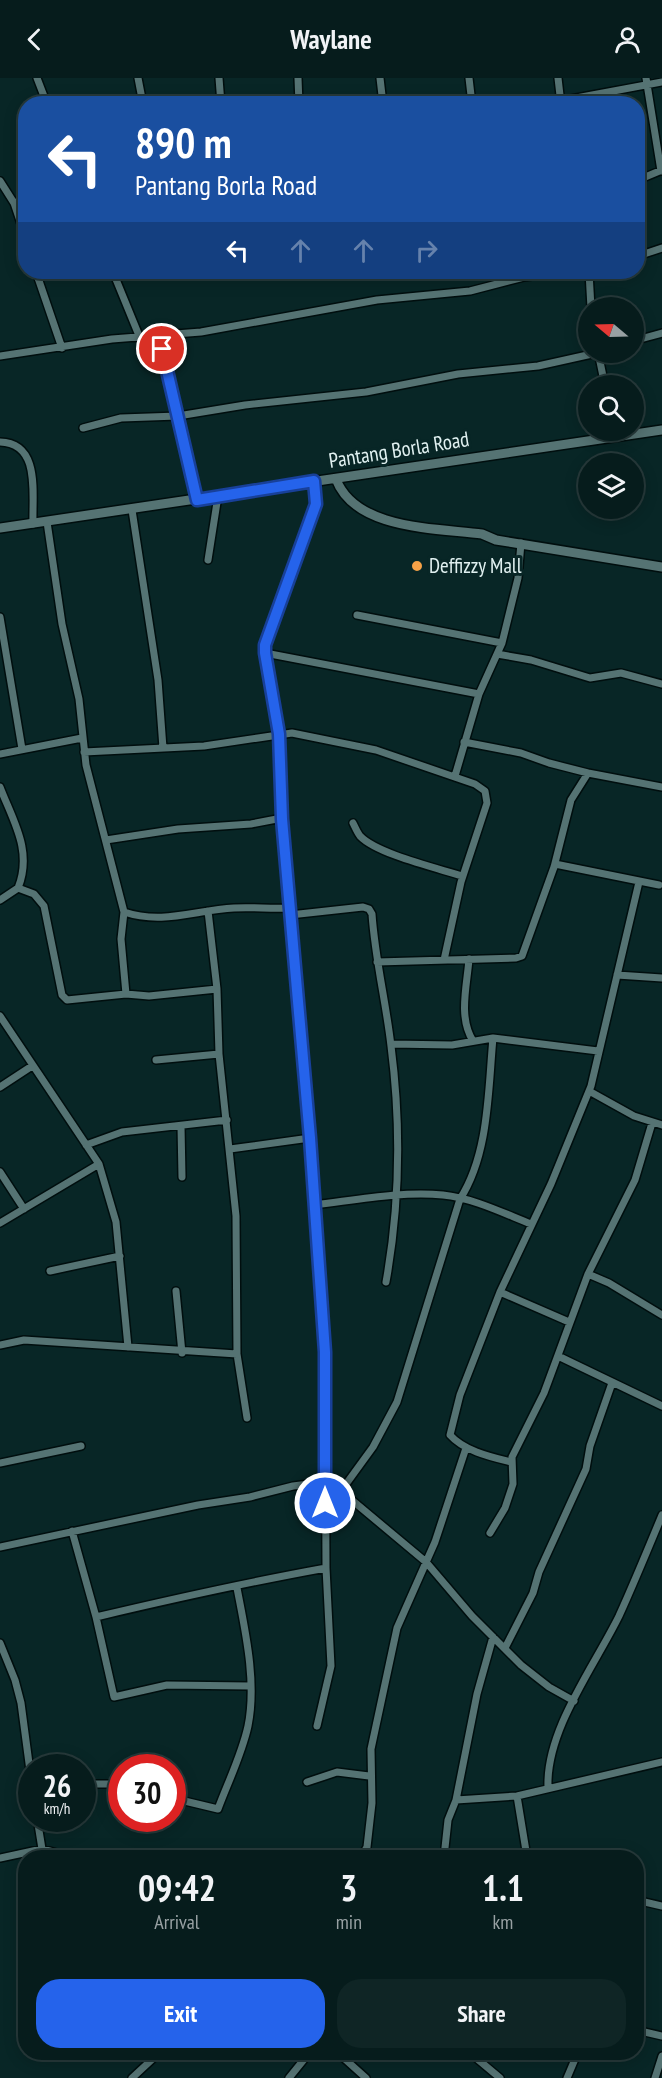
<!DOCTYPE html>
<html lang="en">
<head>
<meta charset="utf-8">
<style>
  body { margin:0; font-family:"PT Sans Narrow",sans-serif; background:#0f2525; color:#f1f3f6; height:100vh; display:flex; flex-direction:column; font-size:22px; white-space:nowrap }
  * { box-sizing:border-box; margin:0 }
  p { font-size:20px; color:#98a1a3 }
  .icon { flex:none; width:33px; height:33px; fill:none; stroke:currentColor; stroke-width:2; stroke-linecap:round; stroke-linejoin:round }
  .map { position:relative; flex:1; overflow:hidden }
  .details { position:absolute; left:18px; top:1772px; width:626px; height:210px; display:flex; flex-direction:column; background:#061c1c; border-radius:24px; box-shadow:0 3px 15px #0003,0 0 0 2px #273a3b }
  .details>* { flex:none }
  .hud { position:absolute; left:18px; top:18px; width:627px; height:183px; border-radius:24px; box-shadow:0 3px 15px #0003,0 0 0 2px #273a3b; background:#1a4fa0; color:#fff; overflow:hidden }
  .needle { width:39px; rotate:289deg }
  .buttons { position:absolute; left:578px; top:219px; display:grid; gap:12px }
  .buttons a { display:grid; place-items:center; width:66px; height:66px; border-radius:50%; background:#061c1c; box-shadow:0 3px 15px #0003,0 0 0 2px #273a3b; font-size:30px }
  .speed { position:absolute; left:18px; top:1676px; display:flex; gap:12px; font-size:30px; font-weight:700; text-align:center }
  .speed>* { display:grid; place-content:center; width:78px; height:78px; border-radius:50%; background:#061c1c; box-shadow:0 3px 15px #0003,0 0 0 2px #273a3b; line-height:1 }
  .speed small { font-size:15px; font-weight:400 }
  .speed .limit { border:9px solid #d22; background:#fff; color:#111 }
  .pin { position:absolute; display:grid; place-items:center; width:51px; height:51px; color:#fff; margin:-26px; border:3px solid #fff; border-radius:50%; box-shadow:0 2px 6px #0007 }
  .me { position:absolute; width:66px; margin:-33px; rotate:0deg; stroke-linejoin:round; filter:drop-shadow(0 0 4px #0008) }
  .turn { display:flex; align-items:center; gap:21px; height:126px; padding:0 18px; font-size:27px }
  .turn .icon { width:78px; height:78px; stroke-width:2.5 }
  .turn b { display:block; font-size:42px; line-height:51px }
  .lanes { display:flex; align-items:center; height:57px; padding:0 18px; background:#0003; justify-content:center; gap:30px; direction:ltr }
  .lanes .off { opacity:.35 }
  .eta { display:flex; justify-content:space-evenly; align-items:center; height:102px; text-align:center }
  .eta b { font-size:36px; font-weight:800; line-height:42px }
  .button { display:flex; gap:12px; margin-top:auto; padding:12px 18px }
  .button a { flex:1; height:69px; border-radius:24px; background:#2563eb; color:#fff; font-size:24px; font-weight:800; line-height:69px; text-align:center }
  .button a+a { background:#0f2525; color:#f1f3f6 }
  header { display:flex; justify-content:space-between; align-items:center; height:78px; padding:0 18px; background:#061c1c; font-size:27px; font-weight:800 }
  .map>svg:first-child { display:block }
</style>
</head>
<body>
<header><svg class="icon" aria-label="back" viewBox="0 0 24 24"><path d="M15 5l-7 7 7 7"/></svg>Waylane<svg class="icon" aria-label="person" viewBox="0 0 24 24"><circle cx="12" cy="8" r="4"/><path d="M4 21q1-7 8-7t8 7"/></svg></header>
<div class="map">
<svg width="662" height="2000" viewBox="0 0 662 2000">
  <rect width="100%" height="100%" fill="#082626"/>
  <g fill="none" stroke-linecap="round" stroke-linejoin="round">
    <!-- minor casing -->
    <g stroke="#000e0e" stroke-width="10">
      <path id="minor" d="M 37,0 L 47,26
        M 138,0 L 143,26
        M 219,0 L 221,26
        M 298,0 L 299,26
        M 380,0 L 383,26
        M 469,0 L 472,26
        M 558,0 L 561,26
        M 646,0 L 661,93
        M 560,23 L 662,4
        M 638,102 L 662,92
        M 0,103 L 14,125
        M 26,121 L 14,125 L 26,161
        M 638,178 L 662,170
        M 36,194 L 62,270
        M 113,194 L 140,260
        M 589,194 L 591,230
        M 160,259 L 197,422
        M 633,263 L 662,255
        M 598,274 L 605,308
        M 0,278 L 112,261 L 201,254 L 377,222 L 470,213 L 524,199 L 563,194
        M 83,350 L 121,340 L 178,338 L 245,327 L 366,314 L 458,296 L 538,288 L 601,274
        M 0,364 C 41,365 32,416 33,446
        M 314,403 L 316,426 L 265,567 L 265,575 L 279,656 L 282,740 L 310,1060 L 325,1274 L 326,1490 L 331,1588 L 317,1648
        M 132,432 L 158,602 L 163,670
        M 208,482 L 218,418
        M 357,537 L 502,565
        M 0,539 L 22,671
        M 265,575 L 479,616
        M 497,576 L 531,582 L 590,600 L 621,595 L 662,606
        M 464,664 L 521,675 L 549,685 L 588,695 L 662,709
        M 84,674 L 204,668 L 292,655 L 376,672 L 475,706 L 485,713 L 487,725 L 461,804 L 444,882
        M 0,676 L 82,660
        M 455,698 L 479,616 L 502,565 L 518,500 L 521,465
        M 0,709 C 13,743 33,773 18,810 L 0,822
        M 353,745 C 355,749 357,754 360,758 C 377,776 437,790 462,798
        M 106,762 L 178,751 L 251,746 L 282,740
        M 555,786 L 659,807
        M 18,810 L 34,816 L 44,828 L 62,917 L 67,922 L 126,916 L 121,861 L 124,834 L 86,687 L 79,621 L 62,546 L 47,444
        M 208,833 L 217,911 L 219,976 L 236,1138 L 237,1276 L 247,1340
        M 124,834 C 163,847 195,832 234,830 C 253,829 271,831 290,830
        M 290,837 L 363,829 L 369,831 L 372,836 C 375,881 386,924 391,968 C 401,1046 400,1126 386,1204
        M 469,881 C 467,908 458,939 473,963
        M 377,884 L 516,880 L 522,878 L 554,789 L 571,722 L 588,695
        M 617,897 L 662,900
        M 126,916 L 149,918 L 217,911
        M 0,938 L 99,1086 L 116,1144 L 128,1269
        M 391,966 L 452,967 L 493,960 L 598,973
        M 156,982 L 219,976
        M 0,1009 L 32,988
        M 589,1013 L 634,1038 L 662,1047
        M 181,1048 L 182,1099
        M 86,1067 L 122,1054 L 227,1042
        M 230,1071 L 310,1060
        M 0,1094 L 24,1131
        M 314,1127 C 356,1122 401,1113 443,1117 C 473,1120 503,1135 531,1146
        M 0,1145 L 99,1086
        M 50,1193 L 120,1178
        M 588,1196 L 609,1205 L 662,1237
        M 176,1213 L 182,1275
        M 500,1214 L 569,1244
        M 0,1267 L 24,1262 L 237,1276
        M 558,1278 L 662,1328
        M 511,1384 C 491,1379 464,1373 450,1357 L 460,1317 L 500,1214 L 551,1106 L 591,1008 L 639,804
        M 0,1385 L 81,1368
        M 341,1413 L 373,1369 L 397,1324 L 460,1121 C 489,1076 488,1013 493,960
        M 72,1453 L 96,1539 L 114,1619 L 167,1607 L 250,1608
        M 490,1455 L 505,1430 L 513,1406 L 512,1379 L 544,1315 L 588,1196 L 635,1102 L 652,1045
        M 0,1469 L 198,1427 L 250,1419 L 293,1408 L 324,1404 L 341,1413 L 426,1484 L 472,1538 L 521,1587 L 549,1609 L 574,1623
        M 96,1539 C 172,1521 249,1504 326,1490
        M 0,1565 L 15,1602 L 21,1625 L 32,1708
        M 505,1570 L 533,1515 L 539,1494 L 586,1391 L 590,1368 L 612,1305
        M 307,1704 L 337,1694 L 369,1698
        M 82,1706 L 122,1706
        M 548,1709 C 546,1652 594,1589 619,1538 C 634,1505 648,1471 662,1437
        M 517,1718 L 527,1779
        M 172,1720 L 218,1731 C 228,1704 242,1676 248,1648 C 257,1604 245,1552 237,1510
        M 456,1722 L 517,1718 L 662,1684
        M 37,1740 L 42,1771
        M 349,1779 L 364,1774 L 367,1769 L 372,1725 L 371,1671 L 397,1550 L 435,1464 L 466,1370
        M 444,1779 L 448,1742 L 456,1722 L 477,1616 L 493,1559
        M 0,1780 L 42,1771 L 72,1779
        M 636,1822 L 662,1828
        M 636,1952 L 662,1958
        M 337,1974 L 366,2000
        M 469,1974 L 500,2000
        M 132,2000 L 160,1974
        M 289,2000 L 310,1974
        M 567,2000 L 578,1974
        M 655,2000 L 662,1978"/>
    </g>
    <!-- tertiary casing -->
    <g stroke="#000e0e" stroke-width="12">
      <path id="tertiary" d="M 336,401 C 355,452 436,450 482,456 L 496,462 L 662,489
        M 0,450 L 662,352"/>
    </g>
    <!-- minor -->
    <use href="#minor" stroke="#557373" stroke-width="7"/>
    <!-- tertiary -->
    <use href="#tertiary" stroke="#557373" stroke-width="9"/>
  </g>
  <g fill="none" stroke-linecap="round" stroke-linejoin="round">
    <!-- route casing -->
    <g stroke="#184099" stroke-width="15">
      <path id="route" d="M 162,271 L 197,422 L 314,403 L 316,426 L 265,567 L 265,575 L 279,656 L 282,741 L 310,1060 L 325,1274 L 325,1425"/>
    </g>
    <!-- route -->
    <use href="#route" stroke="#2563eb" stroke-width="10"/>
  </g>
  <!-- markers -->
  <circle fill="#f6a247" stroke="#082626" stroke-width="2" cx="417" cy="488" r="6"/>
  <g text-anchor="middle" stroke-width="6" stroke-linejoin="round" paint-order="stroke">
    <!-- street labels -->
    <g font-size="21" fill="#e0f0f0" stroke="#082626">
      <text transform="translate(399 372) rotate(-9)" y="7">Pantang Borla Road</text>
    </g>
    <!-- poi labels -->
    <g font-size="21" fill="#e0f0f0" stroke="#082626" text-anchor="start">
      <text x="429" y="495">Deffizzy Mall</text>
    </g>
  </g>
</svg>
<div class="buttons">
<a><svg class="needle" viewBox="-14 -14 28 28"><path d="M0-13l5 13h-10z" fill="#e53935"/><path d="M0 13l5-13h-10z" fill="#98a1a3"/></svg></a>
<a><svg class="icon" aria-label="search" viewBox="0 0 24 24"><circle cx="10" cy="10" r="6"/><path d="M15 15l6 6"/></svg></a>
<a><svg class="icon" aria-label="layers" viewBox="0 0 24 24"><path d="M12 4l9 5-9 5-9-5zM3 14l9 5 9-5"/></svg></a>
</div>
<div class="speed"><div>26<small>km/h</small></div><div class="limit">30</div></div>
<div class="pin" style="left:162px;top:271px;background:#d93025"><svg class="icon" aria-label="arrive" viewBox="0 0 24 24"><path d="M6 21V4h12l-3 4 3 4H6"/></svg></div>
<svg class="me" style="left:325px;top:1425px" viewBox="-20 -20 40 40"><circle r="17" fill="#2563eb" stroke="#fff" stroke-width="3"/><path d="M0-11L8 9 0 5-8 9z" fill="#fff"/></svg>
<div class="hud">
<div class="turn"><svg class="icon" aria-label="left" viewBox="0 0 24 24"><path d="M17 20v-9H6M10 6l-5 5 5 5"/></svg><div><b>890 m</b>Pantang Borla Road</div></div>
<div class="lanes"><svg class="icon" aria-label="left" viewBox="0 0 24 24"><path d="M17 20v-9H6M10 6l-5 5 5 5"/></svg><svg class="icon off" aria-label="ahead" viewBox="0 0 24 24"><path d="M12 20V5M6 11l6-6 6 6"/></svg><svg class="icon off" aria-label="ahead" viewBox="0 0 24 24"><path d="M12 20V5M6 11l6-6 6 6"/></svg><svg class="icon off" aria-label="right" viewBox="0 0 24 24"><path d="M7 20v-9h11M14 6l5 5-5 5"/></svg></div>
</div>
<section class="details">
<div class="eta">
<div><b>09:42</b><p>Arrival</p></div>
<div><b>3</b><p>min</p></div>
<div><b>1.1</b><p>km</p></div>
</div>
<div class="button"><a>Exit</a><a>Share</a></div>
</section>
</div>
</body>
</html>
